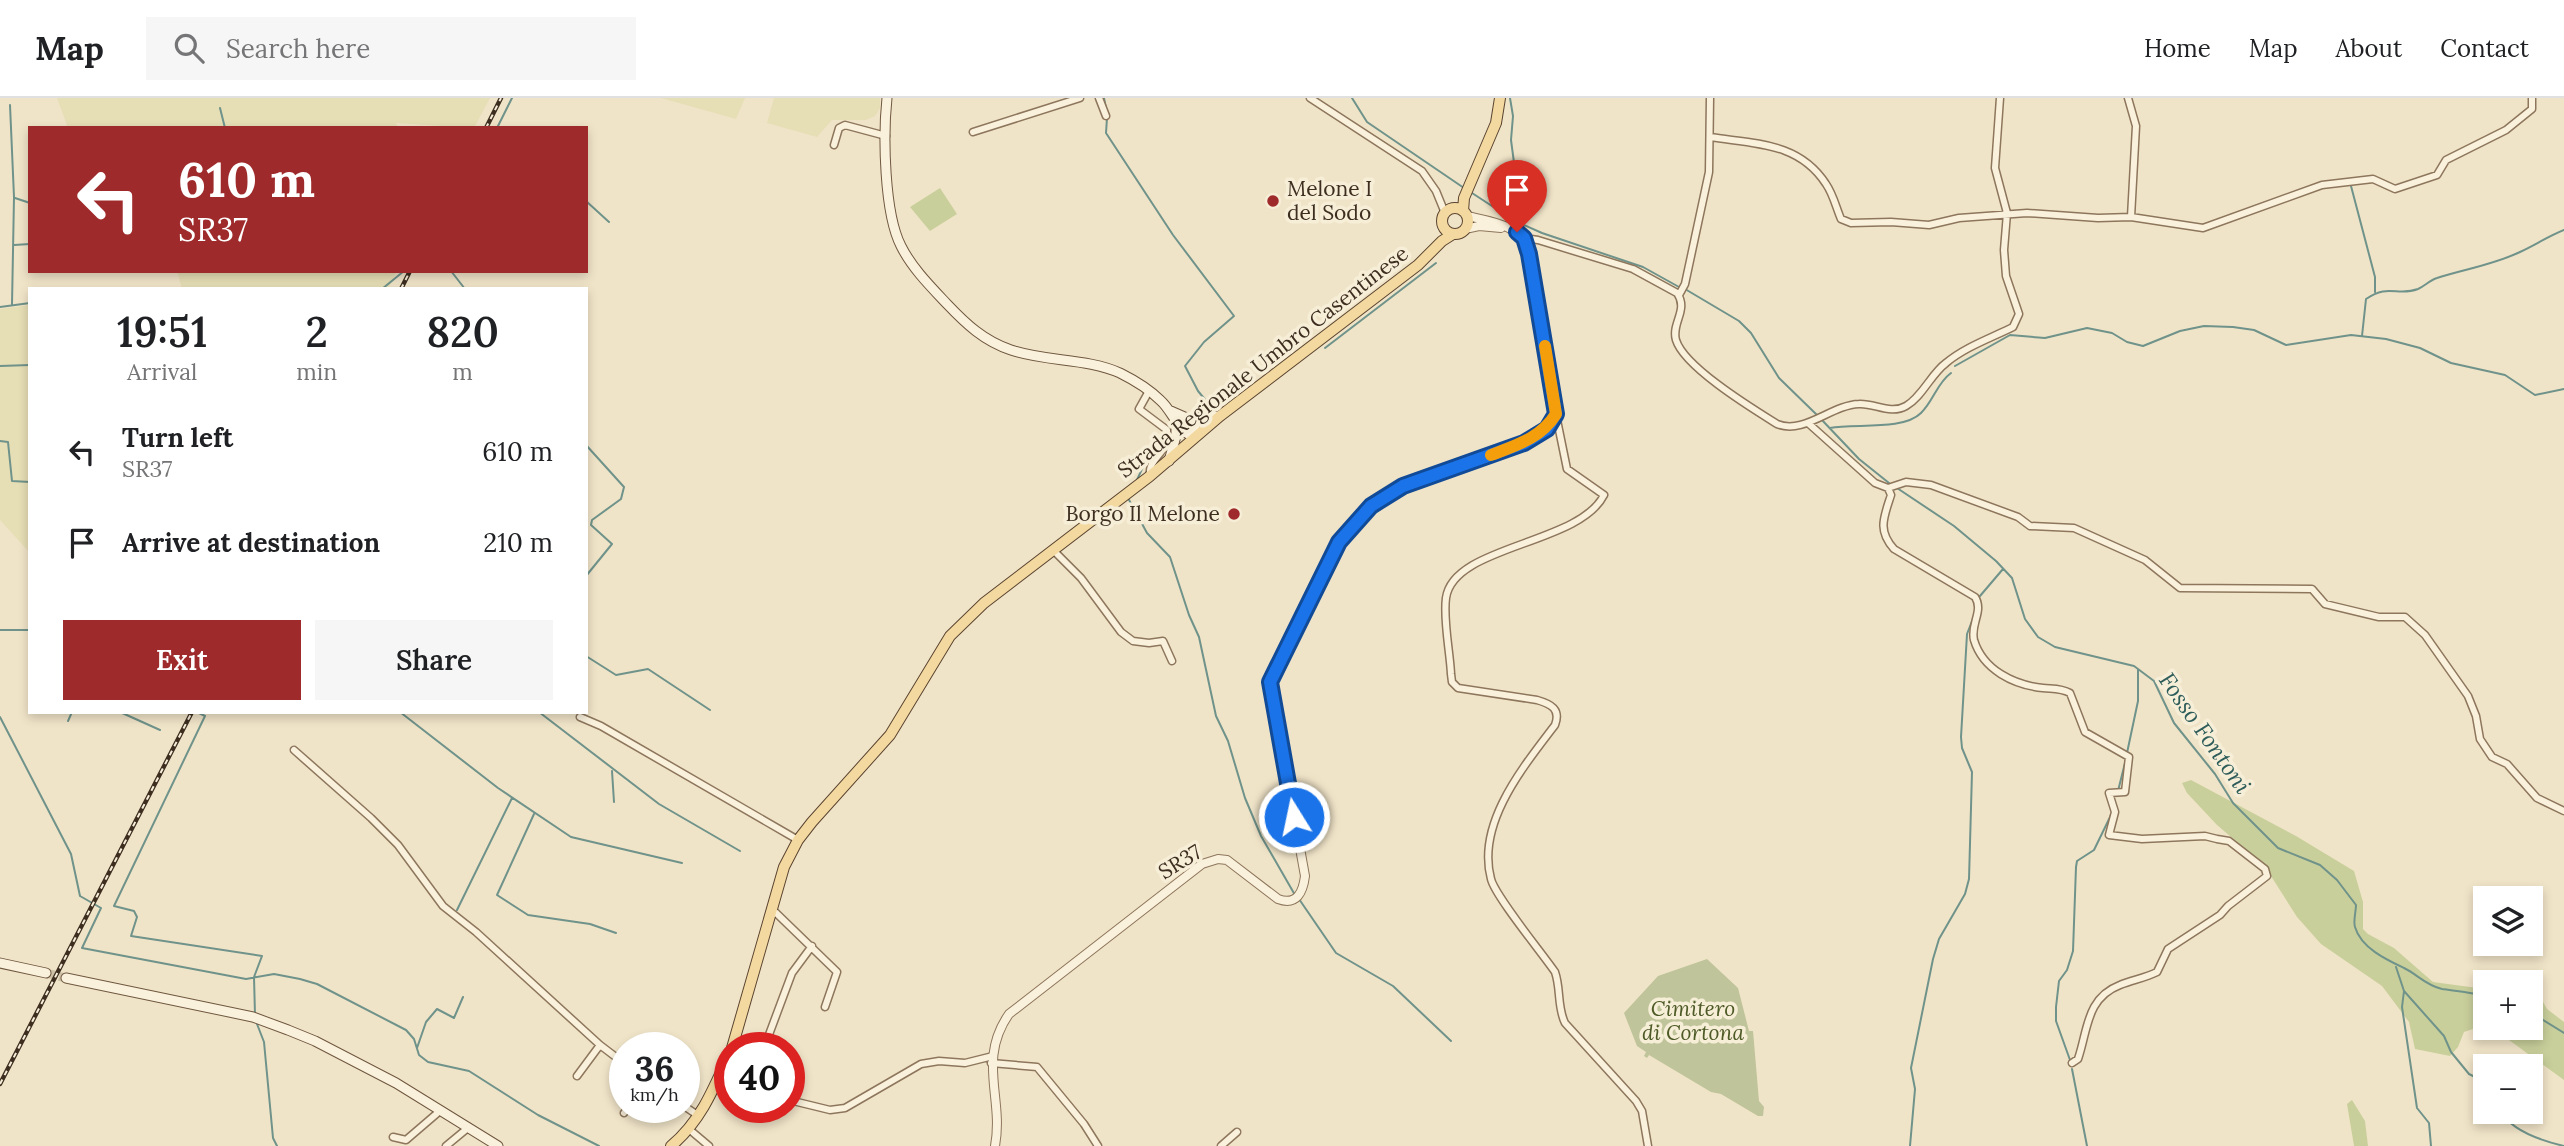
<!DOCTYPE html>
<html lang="en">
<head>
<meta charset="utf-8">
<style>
  body { margin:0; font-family:Lora,serif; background:#f6f6f6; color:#202124; height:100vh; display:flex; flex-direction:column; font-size:26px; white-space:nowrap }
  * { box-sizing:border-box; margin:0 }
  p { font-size:23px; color:#757577 }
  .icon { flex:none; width:38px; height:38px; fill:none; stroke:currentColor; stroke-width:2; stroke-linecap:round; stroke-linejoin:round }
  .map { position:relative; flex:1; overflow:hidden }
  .side { position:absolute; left:28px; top:189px; width:560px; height:427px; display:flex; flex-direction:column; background:#fff; border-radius:0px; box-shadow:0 4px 10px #0003 }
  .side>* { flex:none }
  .guide { position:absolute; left:28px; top:28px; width:560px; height:147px; border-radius:0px; box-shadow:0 4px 10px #0003; background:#9e2a2b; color:#fff; overflow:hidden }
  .buttons { position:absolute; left:2473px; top:788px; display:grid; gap:14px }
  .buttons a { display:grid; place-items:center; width:70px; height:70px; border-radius:0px; background:#fff; box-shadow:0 4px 10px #0003; font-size:35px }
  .speed { position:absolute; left:609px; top:934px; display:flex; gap:14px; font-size:35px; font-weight:700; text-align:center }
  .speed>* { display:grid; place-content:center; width:91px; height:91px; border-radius:50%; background:#fff; box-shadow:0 4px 10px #0003; line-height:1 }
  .speed small { font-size:18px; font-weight:400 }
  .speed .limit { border:10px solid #d22; background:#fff; color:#111 }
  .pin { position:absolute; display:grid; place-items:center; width:60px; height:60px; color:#fff; margin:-72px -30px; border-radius:50% 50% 50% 0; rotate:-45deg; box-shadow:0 0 7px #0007 }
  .pin .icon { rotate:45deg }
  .me { position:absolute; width:77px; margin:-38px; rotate:350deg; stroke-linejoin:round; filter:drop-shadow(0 0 5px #0008) }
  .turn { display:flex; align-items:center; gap:24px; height:147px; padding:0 35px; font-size:32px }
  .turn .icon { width:91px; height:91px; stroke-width:2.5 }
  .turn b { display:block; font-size:49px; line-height:60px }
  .eta { display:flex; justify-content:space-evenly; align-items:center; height:119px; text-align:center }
  .eta b { font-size:42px; font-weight:600; line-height:49px }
  .button { display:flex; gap:14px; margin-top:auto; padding:14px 35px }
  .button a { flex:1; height:80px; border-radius:0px; background:#9e2a2b; color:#fff; font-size:28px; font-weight:600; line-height:80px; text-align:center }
  .button a+a { background:#f6f6f6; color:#202124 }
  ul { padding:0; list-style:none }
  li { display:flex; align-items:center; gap:21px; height:91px; padding:0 35px }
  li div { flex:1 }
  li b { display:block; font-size:26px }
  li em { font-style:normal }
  header { display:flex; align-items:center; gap:42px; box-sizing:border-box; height:98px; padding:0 35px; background:#fff; border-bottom:2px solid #e0e0e0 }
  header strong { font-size:33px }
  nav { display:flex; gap:38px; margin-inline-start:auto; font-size:24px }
  .search { width:490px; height:63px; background:#f6f6f6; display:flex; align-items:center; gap:18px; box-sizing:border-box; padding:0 24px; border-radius:0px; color:#757577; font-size:26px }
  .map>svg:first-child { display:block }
</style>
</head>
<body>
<header>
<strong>Map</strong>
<div class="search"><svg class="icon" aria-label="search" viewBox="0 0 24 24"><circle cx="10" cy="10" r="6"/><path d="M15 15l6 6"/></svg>Search here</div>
<nav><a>Home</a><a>Map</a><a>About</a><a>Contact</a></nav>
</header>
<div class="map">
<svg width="2564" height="1048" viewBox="0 0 2564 1048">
  <rect width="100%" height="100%" fill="#f0e4c8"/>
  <!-- farmland -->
  <path fill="#e6deb5" d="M 57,0 L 490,0 L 474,30 L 396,25 L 398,30 L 68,30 Z
    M 661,0 L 745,0 L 736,21 Z
    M 774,0 L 880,0 L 880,10 L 875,18 L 866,22 L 832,22 L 817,39 L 767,25 Z
    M 177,173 L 397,173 L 388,191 L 182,191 Z
    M 30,207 L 30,455 L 0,422 L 0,211 Z"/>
  <!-- green -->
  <path fill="#c9cf9b" d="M 940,90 L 957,116 L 930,133 L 910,109 Z
    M 2191,682 L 2296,738 L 2354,773 L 2363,804 L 2363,831 L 2368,836 L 2394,850 L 2433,884 L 2485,891 L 2485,927 L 2464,934 L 2458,949 L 2450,958 L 2415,951 L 2409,924 L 2382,888 L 2321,846 L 2297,819 L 2264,767 L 2217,727 L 2187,695 L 2182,685 Z
    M 2531,890 L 2535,890 L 2547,911 L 2564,924 L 2564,982 L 2491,929 L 2530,929 Z
    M 2352,1002 L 2365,1023 L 2368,1048 L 2354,1048 L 2347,1006 Z"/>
  <!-- cemetery -->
  <path fill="#bfc49a" d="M 1707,861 L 1738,890 L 1749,933 L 1753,933 L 1759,1003 L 1764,1009 L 1763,1018 L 1758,1018 L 1721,996 L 1711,994 L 1649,957 L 1647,960 L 1644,958 L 1646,954 L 1637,948 L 1624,915 L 1658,878 Z"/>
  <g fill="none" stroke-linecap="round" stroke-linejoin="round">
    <!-- stream -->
    <path stroke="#6f938a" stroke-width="2" d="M 1104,0 L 1107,15
      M 1352,0 L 1367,24 L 1464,90
      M 1510,0 L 1513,18 L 1511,42 L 1522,125
      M 10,7 L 14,99 L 12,207
      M 220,10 L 225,30
      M 1107,20 L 1106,35 L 1173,137 L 1234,218 L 1204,244 L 1185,268 L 1198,293 L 1212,310 L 1207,314
      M 497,30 L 512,0
      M 2351,88 L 2375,179 L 2375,194
      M 1472,95 L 1515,123 L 1542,135 L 1643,169 L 1679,189
      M 15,100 L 30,105
      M 586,103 L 609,124
      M 14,147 L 30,146
      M 451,173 L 465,191
      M 382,191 L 404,173
      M 1685,191 L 1739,223 L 1751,235 L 1779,280 L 1817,317
      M 0,209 L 30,205
      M 2362,238 L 2366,201 C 2389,185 2397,199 2418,191 C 2425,188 2430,182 2437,180 C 2465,171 2493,167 2520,154 C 2535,147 2549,138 2564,132
      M 1325,250 L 1436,165
      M 0,268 L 30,267
      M 1955,268 L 2010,237 L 2045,240 L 2087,230 L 2112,235 L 2127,244 L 2143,248 L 2180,233 L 2204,228 L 2233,229 L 2254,232 L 2286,247 L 2351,237 L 2386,241 L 2420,250 L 2451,265 L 2505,277 L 2535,297 L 2564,291
      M 1821,321 L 1859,361 L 1889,385
      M 1830,330 C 1854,325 1903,333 1921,315 C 1934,302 1937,285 1951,275
      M 0,343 L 8,344 L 12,383 L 30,384
      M 586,347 L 624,389 L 621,401 L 592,422 L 591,427 L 612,446 L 586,478
      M 1136,384 L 1148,358 L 1160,349
      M 1897,390 L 1954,428 L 1996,463 L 2012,480 L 2025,521 L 2038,539 L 2055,549 L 2134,568 L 2154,583 L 2174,625 L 2215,676 L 2233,705 L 2278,750 L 2320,767 L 2337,782 L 2356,807 C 2356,814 2353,823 2355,829 C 2361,850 2387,862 2404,870 C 2417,876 2425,887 2442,891 C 2456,893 2470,894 2485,898
      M 1128,400 L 1147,435 L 1170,459 L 1189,517 L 1199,539 L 1216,618 L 1228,643 L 1245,700 L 1261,738 L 1295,797
      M 1980,498 L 2003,471
      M 0,532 L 30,532
      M 586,558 L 616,577 L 648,571 L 710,612
      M 120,614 L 160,632
      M 197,614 L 205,618 L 114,808 L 134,813 L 137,819 L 131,838 L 262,858 L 254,879 L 255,917
      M 400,614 L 498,690 L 571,739 L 682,765
      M 539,614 L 659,706 L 740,753
      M 0,619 L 71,756 L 80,798 L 101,810 L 82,850 L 246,881 L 274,876 L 300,881 L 317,886 L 406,932 L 414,941 L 419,957 L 428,964 L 469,973 L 538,1017 L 599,1048
      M 68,623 L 72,614
      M 2127,655 L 2138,603 L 2138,571
      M 612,673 L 614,704
      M 2118,693 L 2126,661
      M 534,716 L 497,797 L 528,817 L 590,826 L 616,835
      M 1299,801 L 1336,855 L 1393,888 L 1451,943
      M 457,812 L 512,700
      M 2396,869 L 2404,893 L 2444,938 L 2451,954 L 2469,976 L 2485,984
      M 2404,893 L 2402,909 L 2417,1010 L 2429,1025 L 2431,1048
      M 2530,914 L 2564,935
      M 257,926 L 264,944 L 273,1040 L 277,1048
      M 417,950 L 426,924 L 437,911 L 454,920 L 463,899
      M 2070,962 L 2056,923 L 2056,909 L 2059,883 L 2067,872 L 2073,853 L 2076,769 L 2077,763 L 2094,752 L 2112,715
      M 2072,971 L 2087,1048
      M 2501,1013 C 2511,1033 2543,1043 2564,1048
      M 1910,1048 L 1915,991 L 1911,970 L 1933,861 L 1939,841 L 1965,796 L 1969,781 L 1972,674 L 1962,650 L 1961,639 L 1967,536 L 1974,518"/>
    <!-- secondary-tunnel -->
    <path stroke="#ccc0a6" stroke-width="9" stroke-dasharray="9 4.5" stroke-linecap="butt" d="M 46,875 L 66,880"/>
    <!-- minor casing -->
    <g stroke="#8d765c" stroke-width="9">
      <path id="minor" d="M 1099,0 L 1106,18
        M 1310,0 L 1422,73 L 1436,93 L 1445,115
        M 2128,0 L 2136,28 L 2131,119
        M 973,34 L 1080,0
        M 1710,39 C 1755,46 1799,44 1826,86 C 1833,96 1836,109 1841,121 L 1851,125 L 1891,124 L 1929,127 L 1959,120 L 2027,115 L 2098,120 L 2131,119 L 2203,130 L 2322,87 L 2373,81 L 2395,91 L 2437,77 L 2446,62 L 2506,32 L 2532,11 L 2532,0
        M 834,47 L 839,30 L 845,27 L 886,38
        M 1524,140 L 1538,142 L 1633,171 L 1677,195 C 1689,212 1671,225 1676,242 C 1684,269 1753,311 1777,326 C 1804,337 1831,307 1859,306 C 1875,305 1890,317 1906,308 C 1922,299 1931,276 1946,265 C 1965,249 1991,240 2013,229 L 2019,216 L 2006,178 L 2004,152 L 2007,115 L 1995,70 L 2000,0
        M 1679,197 L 1685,186 L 1709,74 L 1710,0
        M 1149,293 L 1139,311 L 1167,332 C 1169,357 1147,360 1150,378
        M 1556,317 L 1567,371 L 1604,397 C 1579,447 1453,447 1446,500 C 1443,522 1450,554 1451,576 L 1452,584 L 1458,590 L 1537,602 C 1551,606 1561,611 1555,627 C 1524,668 1476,725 1491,781 C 1495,798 1542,855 1555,874 C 1561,891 1557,909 1565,925 L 1636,1003 L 1642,1013 L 1648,1048
        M 1808,325 L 1875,385 L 1888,390 L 1906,384 L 1931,387 L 2018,419 L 2030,428 L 2074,430 L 2145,462 L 2180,490 L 2312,491 L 2325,506 L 2379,519 L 2405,519 L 2425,537 L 2468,598 L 2476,618 L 2480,641 L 2492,659 L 2507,666 L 2537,700 L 2564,713
        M 1888,390 L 1891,397 C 1884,419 1877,432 1894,451 L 1975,499 C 1984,513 1970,526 1974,542 C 1983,572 2014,587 2043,590 C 2053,591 2061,590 2070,595 L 2085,634 L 2129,659 L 2125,694 L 2109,695 L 2115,714 L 2109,737 L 2142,741 L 2205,738 L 2217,741 L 2229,743 L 2265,771 L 2267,778 L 2228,808 L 2220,817 L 2168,851 L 2157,874 C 2145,880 2132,882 2120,887 C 2086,900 2088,932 2078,961 L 2072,965
        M 1054,453 L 1081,480 L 1121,534 L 1133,543 L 1149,545 L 1163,543 L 1172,563
        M 580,619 L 601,628 L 798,742
        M 294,652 L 371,720 L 398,747 L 443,808 L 476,834 L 600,947 L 625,966
        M 773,812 L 837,874 L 825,909
        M 764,950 L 792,875 L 812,848
        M 991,965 L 1037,969 L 1084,1026 L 1098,1048
        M 577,978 L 600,947
        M 789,1002 L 830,1012 L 845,1010 L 921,966 L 939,963 L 965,965 L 993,958
        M 684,1008 L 699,1018
        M 624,1015 L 628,1010
        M 690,1032 L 709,1048
        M 393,1039 L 406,1042 L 441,1012
        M 446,1048 L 469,1029
        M 1221,1048 L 1237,1034"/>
    </g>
    <!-- tertiary casing -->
    <g stroke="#8d765c" stroke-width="10">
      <path id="tertiary" d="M 1465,131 L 1479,128 L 1501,130
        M 995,1048 C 1004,1000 977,962 1009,916 L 1202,766 L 1218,761 L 1227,762 L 1278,801 C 1297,808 1303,794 1305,778 L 1270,584 L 1339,444 L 1371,408 L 1403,388 L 1524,345 L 1547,331 L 1556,316 L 1529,156 C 1520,126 1494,124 1467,118"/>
    </g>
    <!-- secondary casing -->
    <g stroke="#6f573f" stroke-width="11">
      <path id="secondary" d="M 887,0 C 883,37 884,115 901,148 C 912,170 930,188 947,206 C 966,226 984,243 1011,252 C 1046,264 1087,260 1120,275 C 1134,282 1149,291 1160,302 C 1173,313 1178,335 1195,339 L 1195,328 L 1187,320 L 1171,313
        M 1187,320 L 1220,318
        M 1169,363 L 1176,338 L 1176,324
        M 0,865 L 46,875
        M 66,880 L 253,919 L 288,932 L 315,943 L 396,985 L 498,1048"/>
    </g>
    <!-- primary casing -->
    <g stroke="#5b4430" stroke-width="12">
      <path id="primary" d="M1442 123a13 13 0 1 1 26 0a13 13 0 1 1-26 0Z
        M 1463,113 L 1464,100 L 1496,25 L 1500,0
        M 732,950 L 784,769 L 798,742 L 812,724 L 890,637 L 950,538 L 984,505 L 1150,378 L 1220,318 L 1418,167 L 1442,143 L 1453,136
        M 671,1048 C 701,1023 714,990 730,954"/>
    </g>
    <!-- minor -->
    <use href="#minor" stroke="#faf1dc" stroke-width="6"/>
    <!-- tertiary -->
    <use href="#tertiary" stroke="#faf1dc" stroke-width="8"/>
    <!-- secondary -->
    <use href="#secondary" stroke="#faf1dc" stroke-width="9"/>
    <!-- primary -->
    <use href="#primary" stroke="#f3d9a0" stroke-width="10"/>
    <!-- rail casing -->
    <g stroke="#3d2e20" stroke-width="4.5">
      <path id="rail" d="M 486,30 L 501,0
        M 401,191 L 410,173
        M 0,986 L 192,614"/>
    </g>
    <!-- rail -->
    <use href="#rail" stroke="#f7eed8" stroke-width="2" stroke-dasharray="5" stroke-linecap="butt"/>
  </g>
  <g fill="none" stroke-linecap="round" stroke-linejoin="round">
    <!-- route casing -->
    <g stroke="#114b97" stroke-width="18">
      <path id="route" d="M 1294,719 L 1270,584 L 1339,444 L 1371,408 L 1403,388 L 1524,345 L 1547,331 L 1556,316 L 1529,156 L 1524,140 L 1517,134"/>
    </g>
    <!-- route -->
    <use href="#route" stroke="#1a73e8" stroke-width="12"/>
    <!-- slow -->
    <path stroke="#f59e0b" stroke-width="12" d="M 1491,357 C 1517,347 1541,340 1556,316 L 1545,248"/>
  </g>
  <!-- markers -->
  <g fill="#9e2a2b" stroke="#f7eed8" stroke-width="2.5">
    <circle cx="1273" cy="103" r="7"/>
    <circle cx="1234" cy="416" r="7"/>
  </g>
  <g text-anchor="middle" stroke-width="7" stroke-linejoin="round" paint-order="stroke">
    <!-- poi labels -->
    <g font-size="21" fill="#3d2e20" stroke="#f7eed8" text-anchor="start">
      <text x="1287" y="98">Melone I<tspan x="1287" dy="24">del Sodo</tspan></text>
      <text x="1220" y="423" text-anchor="end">Borgo Il Melone</text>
    </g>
    <!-- street labels -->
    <g font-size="21" fill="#3d2e20" stroke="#f7eed8">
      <text transform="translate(1263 264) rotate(-38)" y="7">Strada Regionale Umbro Casentinese</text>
      <text transform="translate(1180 764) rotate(-32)" y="7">SR37</text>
    </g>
    <!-- park labels -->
    <g font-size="21" font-style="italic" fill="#4d5a26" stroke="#f7eed8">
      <text x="1693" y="918">Cimitero<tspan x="1693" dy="24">di Cortona</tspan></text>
    </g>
    <!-- water labels -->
    <g font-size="23" font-style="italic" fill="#2f5d5a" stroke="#f7eed8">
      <text transform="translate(2205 635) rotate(55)" y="8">Fosso Fontoni</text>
    </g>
  </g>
</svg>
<div class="buttons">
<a><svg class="icon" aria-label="layers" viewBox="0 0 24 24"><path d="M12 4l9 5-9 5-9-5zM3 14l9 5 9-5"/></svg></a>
<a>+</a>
<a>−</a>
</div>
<div class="speed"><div>36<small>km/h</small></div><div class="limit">40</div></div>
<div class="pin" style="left:1517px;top:134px;background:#d93025"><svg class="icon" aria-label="arrive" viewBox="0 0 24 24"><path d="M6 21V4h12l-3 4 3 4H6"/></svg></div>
<svg class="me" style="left:1294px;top:719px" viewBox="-20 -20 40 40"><circle r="17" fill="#1a73e8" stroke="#fff" stroke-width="3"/><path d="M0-11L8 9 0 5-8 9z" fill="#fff"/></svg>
<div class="guide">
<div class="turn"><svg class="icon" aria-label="left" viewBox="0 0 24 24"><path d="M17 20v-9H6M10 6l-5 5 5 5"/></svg><div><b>610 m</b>SR37</div></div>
</div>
<section class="side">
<div class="eta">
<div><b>19:51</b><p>Arrival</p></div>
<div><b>2</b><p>min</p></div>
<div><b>820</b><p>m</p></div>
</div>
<ul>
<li><svg class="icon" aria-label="left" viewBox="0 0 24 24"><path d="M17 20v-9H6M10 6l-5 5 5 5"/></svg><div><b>Turn left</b><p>SR37</p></div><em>610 m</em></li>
<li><svg class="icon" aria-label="arrive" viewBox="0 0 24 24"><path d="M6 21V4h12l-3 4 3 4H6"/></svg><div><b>Arrive at destination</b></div><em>210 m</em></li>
</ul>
<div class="button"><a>Exit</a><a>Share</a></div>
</section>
</div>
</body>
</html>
